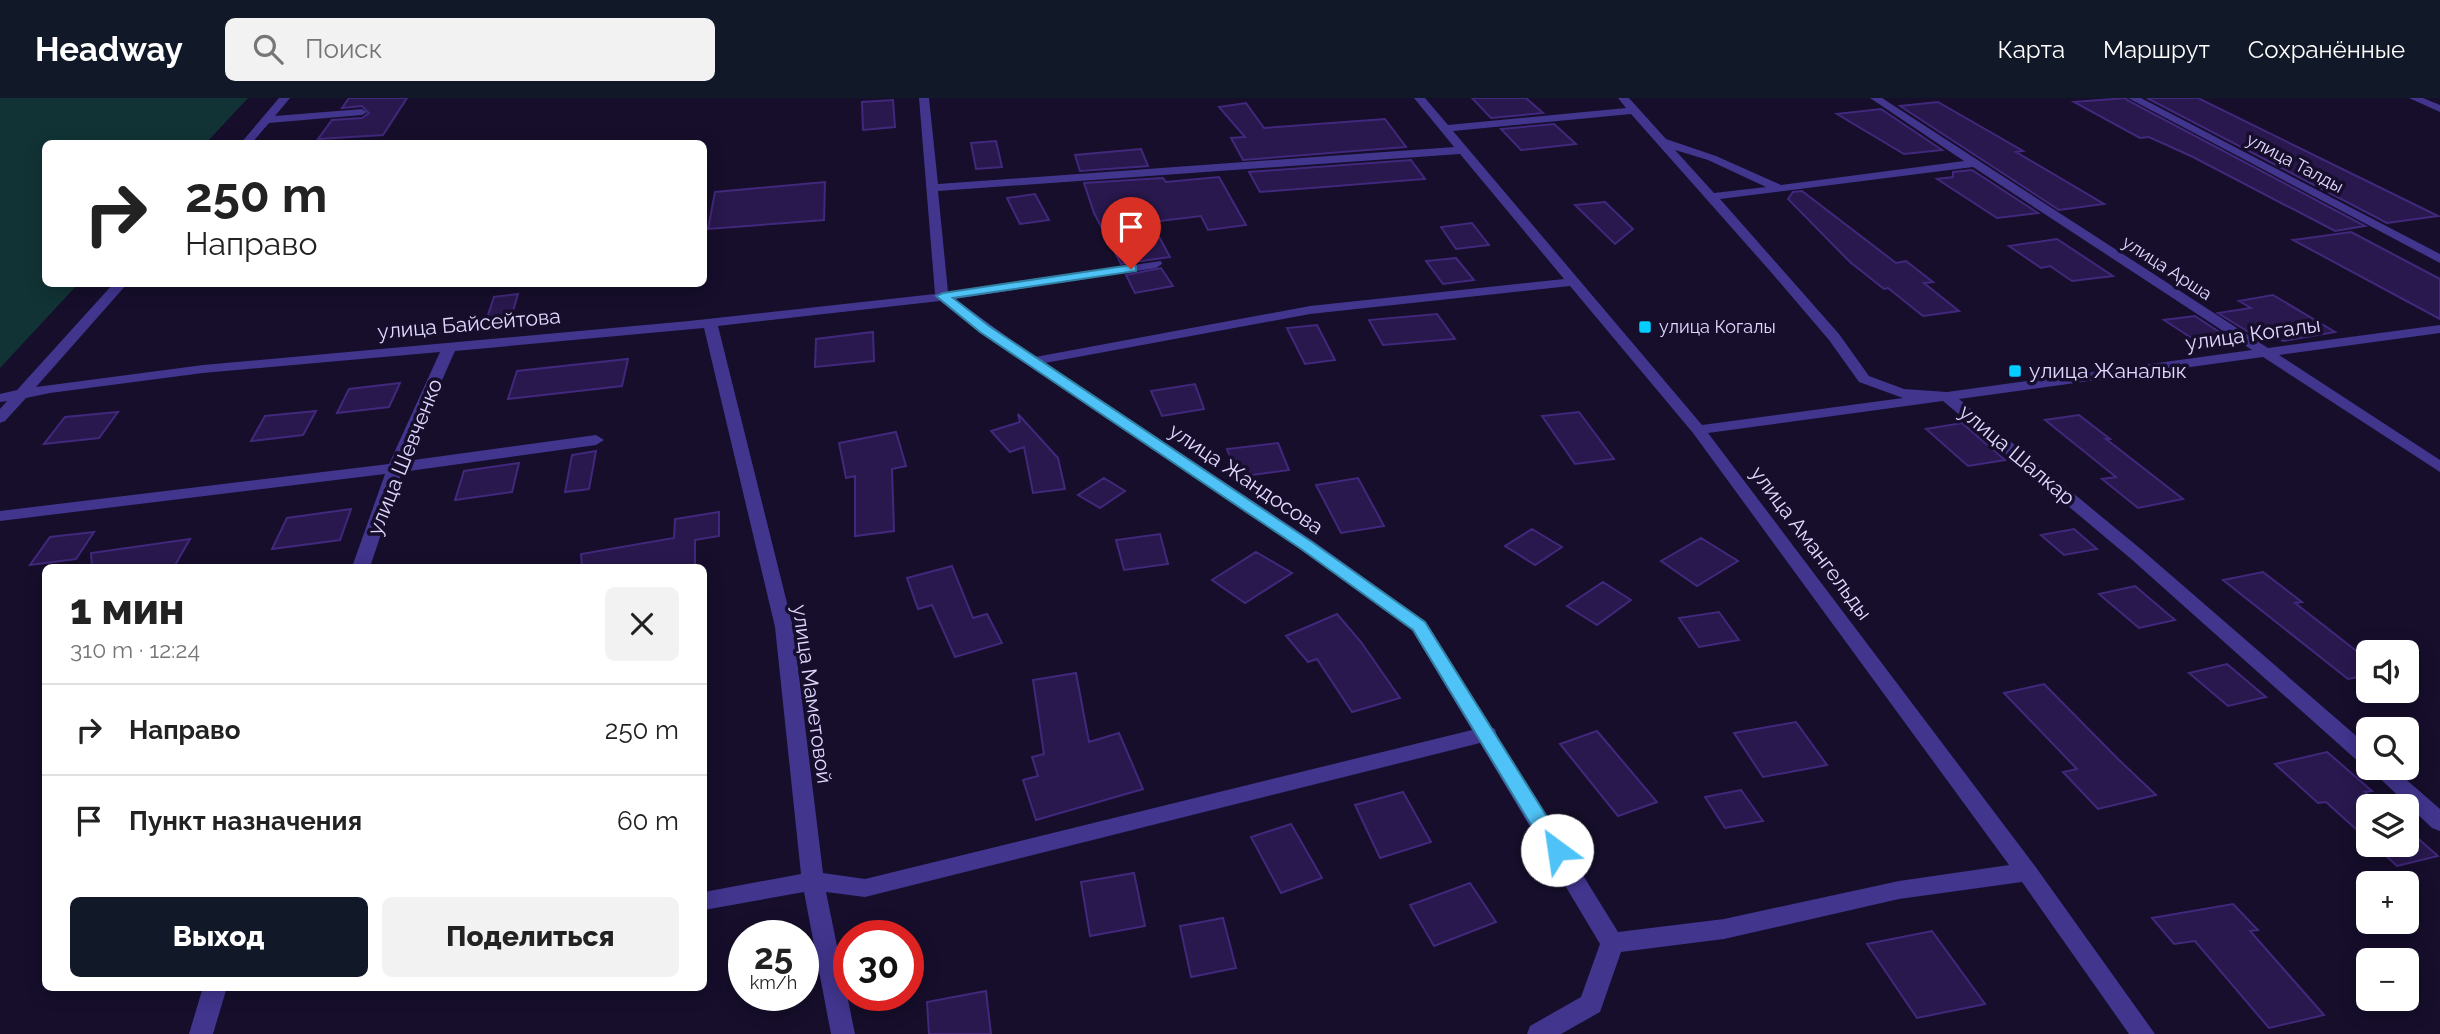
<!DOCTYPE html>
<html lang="ru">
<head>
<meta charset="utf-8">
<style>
  body { margin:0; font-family:Raleway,sans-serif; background:#f2f2f2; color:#222; height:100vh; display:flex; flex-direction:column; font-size:26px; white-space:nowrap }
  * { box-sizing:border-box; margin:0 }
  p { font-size:23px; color:#767676 }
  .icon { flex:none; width:38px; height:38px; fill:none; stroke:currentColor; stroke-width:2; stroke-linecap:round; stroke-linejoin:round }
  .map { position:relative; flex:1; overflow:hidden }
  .drawer { position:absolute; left:42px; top:466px; width:665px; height:427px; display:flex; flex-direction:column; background:#fff; border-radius:10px; box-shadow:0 4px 18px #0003 }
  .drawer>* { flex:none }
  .guide { position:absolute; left:42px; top:42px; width:665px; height:147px; border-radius:10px; box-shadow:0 4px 18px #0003; background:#fff; color:#222; overflow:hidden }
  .buttons { position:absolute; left:2356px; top:542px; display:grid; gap:14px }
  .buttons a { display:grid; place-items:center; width:63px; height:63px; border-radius:10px; background:#fff; box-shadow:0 4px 18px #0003; font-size:35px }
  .speed { position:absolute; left:728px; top:822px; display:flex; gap:14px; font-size:35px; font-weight:700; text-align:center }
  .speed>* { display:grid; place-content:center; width:91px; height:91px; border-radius:50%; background:#fff; box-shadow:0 4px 18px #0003; line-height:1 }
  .speed small { font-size:18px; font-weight:400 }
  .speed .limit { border:10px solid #d22; background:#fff; color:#111 }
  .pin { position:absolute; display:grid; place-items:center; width:60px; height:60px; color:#fff; margin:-72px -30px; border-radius:50% 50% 50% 0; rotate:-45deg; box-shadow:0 0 7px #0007 }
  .pin .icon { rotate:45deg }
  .me { position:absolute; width:77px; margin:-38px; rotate:329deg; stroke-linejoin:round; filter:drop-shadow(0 0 5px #0008) }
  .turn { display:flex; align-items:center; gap:24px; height:147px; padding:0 28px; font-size:32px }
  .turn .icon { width:91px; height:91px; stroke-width:2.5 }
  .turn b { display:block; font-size:49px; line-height:60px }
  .round { display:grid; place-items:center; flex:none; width:74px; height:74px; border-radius:10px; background:#f2f2f2 }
  .headline { display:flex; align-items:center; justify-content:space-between; height:119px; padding:0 28px }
  h1 { font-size:42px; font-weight:800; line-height:52px }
  .button { display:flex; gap:14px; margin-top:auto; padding:14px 28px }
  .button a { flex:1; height:80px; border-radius:10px; background:#111827; color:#fff; font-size:28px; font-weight:800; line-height:80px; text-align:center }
  .button a+a { background:#f2f2f2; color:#222 }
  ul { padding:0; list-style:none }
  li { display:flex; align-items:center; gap:21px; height:91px; padding:0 28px; border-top:2px solid #e0e0e0 }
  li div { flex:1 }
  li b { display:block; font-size:26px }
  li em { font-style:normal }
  header { display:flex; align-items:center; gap:42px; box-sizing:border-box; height:98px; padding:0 35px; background:#111827; color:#fff }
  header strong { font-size:33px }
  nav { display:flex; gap:38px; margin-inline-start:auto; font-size:24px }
  .search { width:490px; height:63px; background:#f2f2f2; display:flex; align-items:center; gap:18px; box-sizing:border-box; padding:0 24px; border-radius:10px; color:#767676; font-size:26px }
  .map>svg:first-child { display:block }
</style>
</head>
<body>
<header>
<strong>Headway</strong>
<div class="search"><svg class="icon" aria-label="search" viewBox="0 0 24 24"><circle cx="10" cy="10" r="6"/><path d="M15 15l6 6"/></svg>Поиск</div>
<nav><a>Карта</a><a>Маршрут</a><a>Сохранённые</a></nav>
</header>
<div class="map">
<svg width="2440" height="936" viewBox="0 0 2440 936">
  <rect width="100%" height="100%" fill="#160e2b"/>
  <!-- green -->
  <path fill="#113335" d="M 0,0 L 248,0 L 206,45 L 46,46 L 46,186 L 78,186 L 0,270 Z"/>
  <!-- building -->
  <path fill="#28184d" stroke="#41287c" stroke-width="2" d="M 349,0 L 407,0 L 383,37 L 318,41 L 332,22 L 362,20 L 369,15 L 362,8 L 342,10 Z
    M 1472,0 L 1526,0 L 1543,15 L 1491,20 Z
    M 2126,0 L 2127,2 L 2365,128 L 2335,133 L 2193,59 L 2149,39 L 2140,40 L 2074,4 Z
    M 2147,0 L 2198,0 L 2438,118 L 2387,125 Z
    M 893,2 L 895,29 L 863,32 L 862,4 Z
    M 1938,4 L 2023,53 L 2016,54 L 2104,106 L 2059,112 L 1900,8 Z
    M 1246,5 L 1264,30 L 1385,21 L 1406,49 L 1243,62 L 1231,40 L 1245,39 L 1219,9 Z
    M 1881,11 L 1942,52 L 1904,56 L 1837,16 Z
    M 1554,26 L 1576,46 L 1521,52 L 1501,31 Z
    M 996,43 L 1002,69 L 976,71 L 971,45 Z
    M 1141,51 L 1148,68 L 1080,73 L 1075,57 Z
    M 1411,62 L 1425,81 L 1260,94 L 1249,74 Z
    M 1972,72 L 2038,115 L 1997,120 L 1937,81 L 1953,79 L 1953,74 Z
    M 1219,79 L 1246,127 L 1208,132 L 1201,118 L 1151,124 L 1170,159 L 1121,166 L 1094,115 L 1084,85 L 1163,80 L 1166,84 Z
    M 825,84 L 824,122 L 708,131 L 715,94 Z
    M 1802,93 L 1896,165 L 1906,163 L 1933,184 L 1924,185 L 1959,213 L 1923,218 L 1888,190 L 1884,191 L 1850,164 L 1788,101 L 1793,94 Z
    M 1035,96 L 1049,122 L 1020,126 L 1007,100 Z
    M 1605,104 L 1633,131 L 1615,146 L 1575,107 Z
    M 1472,125 L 1489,147 L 1456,151 L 1441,129 Z
    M 2351,134 L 2440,181 L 2440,221 L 2293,142 Z
    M 2057,141 L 2113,178 L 2072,183 L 2050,168 L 2041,170 L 2009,148 Z
    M 1456,160 L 1474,182 L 1443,186 L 1426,163 Z
    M 1161,170 L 1173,188 L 1135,195 L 1126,177 Z
    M 518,196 L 511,220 L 486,223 L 494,199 Z
    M 2273,197 L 2335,234 L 2283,243 L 2267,233 L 2250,235 L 2218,215 L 2251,210 L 2239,203 Z
    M 1437,216 L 1455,241 L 1383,247 L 1369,222 Z
    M 2195,218 L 2227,239 L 2196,243 L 2164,222 Z
    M 1317,227 L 1335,262 L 1305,266 L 1287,230 Z
    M 873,234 L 874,263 L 815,269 L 816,241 Z
    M 628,261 L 622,288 L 508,301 L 517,273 Z
    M 400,285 L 389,309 L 337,315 L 349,291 Z
    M 1195,286 L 1204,311 L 1162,318 L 1151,293 Z
    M 316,313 L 303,337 L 251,343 L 265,318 Z
    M 118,314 L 99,340 L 44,346 L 65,319 Z
    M 1579,314 L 1614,361 L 1575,366 L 1542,318 Z
    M 1018,316 L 1058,360 L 1065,391 L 1033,395 L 1024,349 L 1010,354 L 991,333 L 1020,324 Z
    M 2079,317 L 2110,341 L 2106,341 L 2183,401 L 2138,410 L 2102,381 L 2116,379 L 2045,322 Z
    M 1962,325 L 2005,362 L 1968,368 L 1926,331 Z
    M 896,334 L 906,368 L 892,371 L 894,433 L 855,438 L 855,378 L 846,380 L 839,345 Z
    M 1278,345 L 1289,372 L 1238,379 L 1227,351 Z
    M 596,353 L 589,391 L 565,394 L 572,357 Z
    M 519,365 L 512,394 L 455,402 L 464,373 Z
    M 1104,380 L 1125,393 L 1100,410 L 1078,397 Z
    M 1358,380 L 1384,428 L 1341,435 L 1316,387 Z
    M 351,411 L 340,442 L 272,451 L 287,420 Z
    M 719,414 L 719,438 L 695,442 L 695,469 L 582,469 L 581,456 L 674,440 L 675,421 Z
    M 1532,431 L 1562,449 L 1535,467 L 1505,448 Z
    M 2074,431 L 2097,451 L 2064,457 L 2041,437 Z
    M 94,434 L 76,461 L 30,467 L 50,439 Z
    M 1160,436 L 1168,466 L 1124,472 L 1116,442 Z
    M 1701,440 L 1738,463 L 1697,488 L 1661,463 Z
    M 190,441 L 174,469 L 92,469 L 91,455 Z
    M 1256,454 L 1292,475 L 1245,505 L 1212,482 Z
    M 952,468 L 973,520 L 987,516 L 1002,545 L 955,559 L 932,507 L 918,511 L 907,480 Z
    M 2263,474 L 2302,504 L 2295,505 L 2368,562 L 2368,577 L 2348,581 L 2223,482 Z
    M 1603,484 L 1631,502 L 1597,527 L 1567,508 Z
    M 2135,488 L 2175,522 L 2139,530 L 2099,496 Z
    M 1719,514 L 1739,542 L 1699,549 L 1679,520 Z
    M 1337,516 L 1361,544 L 1400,600 L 1352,614 L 1317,561 L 1308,564 L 1286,538 Z
    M 2227,566 L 2266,599 L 2228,608 L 2189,575 Z
    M 1076,575 L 1089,644 L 1119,635 L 1143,691 L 1036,722 L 1023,682 L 1038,678 L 1032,659 L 1044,656 L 1033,582 Z
    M 2044,586 L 2118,661 L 2156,697 L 2098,711 L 2063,674 L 2077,671 L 2004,595 Z
    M 1796,624 L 1827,667 L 1763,679 L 1734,635 Z
    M 1597,633 L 1657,704 L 1618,718 L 1560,646 Z
    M 2327,654 L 2372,693 L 2365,694 L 2382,709 L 2368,709 L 2368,742 L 2326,704 L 2318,705 L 2275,666 Z
    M 1741,692 L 1763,723 L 1725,730 L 1705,699 Z
    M 1403,694 L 1431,744 L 1380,760 L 1355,707 Z
    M 1291,726 L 1322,780 L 1281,795 L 1251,739 Z
    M 2406,730 L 2438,758 L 2397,768 L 2374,747 L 2406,747 Z
    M 1134,775 L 1145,828 L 1090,838 L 1081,784 Z
    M 1470,785 L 1496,824 L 1434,848 L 1410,807 Z
    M 2233,806 L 2258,832 L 2250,833 L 2324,917 L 2269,930 L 2195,843 L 2174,846 L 2152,820 Z
    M 1223,820 L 1236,870 L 1191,879 L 1180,828 Z
    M 1932,833 L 1985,906 L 1917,920 L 1867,846 Z
    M 986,893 L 991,936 L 929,936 L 927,904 Z"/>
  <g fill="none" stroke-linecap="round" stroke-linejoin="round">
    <!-- minor -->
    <path fill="#41358e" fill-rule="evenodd" d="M 279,0 L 290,0 L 275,18 L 362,11 L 367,14 L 362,17 L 269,25 L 251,46 L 240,46 Z
      M 919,0 L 929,0 L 938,86 L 1454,49 L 1414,0 L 1425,0 L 1448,27 L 1626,10 L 1618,0 L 1629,0 L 1666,41 L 1716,58 L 1781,87 L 1964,63 L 1870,0 L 1882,0 L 2268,250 L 2440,227 L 2440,235 L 2279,257 L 2440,362 L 2440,374 L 2263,259 L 1959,301 L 2142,452 L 2368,648 L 2368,668 L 2361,666 L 2130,460 L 1943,303 L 1708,335 L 2035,768 L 2155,936 L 2129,936 L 2022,784 L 1899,801 L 1724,841 L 1621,854 L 1600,914 L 1561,936 L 1527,936 L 1530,928 L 1581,899 L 1600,846 L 1480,645 L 865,799 L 826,794 L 855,936 L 831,936 L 804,794 L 704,812 L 704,794 L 801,776 L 775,529 L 704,230 L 455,253 L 406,363 L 596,337 L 604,342 L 596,347 L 402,374 L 370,469 L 352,469 L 385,376 L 0,423 L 0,413 L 389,366 L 440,254 L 203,275 L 50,295 L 26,300 L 5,323 L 0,325 L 0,311 L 7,303 L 0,304 L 0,296 L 17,292 L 113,186 L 127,186 L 36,289 L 203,267 L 689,223 L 935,196 ZM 1631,16 L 1770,173 L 1829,242 L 1859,284 L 1903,300 L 1702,327 L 1453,33 ZM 1675,52 L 1708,62 L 1766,89 L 1714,95 ZM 1460,56 L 1564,181 L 1310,208 L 1035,259 L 955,201 L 1156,170 L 1162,166 L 1161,163 L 948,194 L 938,93 ZM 1973,69 L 2252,252 L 1947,294 L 1904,291 L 1869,278 L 1839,236 L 1720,101 ZM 1570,188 L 1693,335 L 2009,767 L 1899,783 L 1724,821 L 1618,834 L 1497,638 L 1495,631 L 1491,629 L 1426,524 L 1313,443 L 1045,265 L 1310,216 ZM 940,203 L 979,234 L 1301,451 L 1412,532 L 1472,632 L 865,781 L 823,775 L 793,529 L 718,228 Z
      M 2128,0 L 2141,0 L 2440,156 L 2440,165 Z
      M 2409,0 L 2423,0 L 2440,7 L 2440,14 Z
      M 2369,670 L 2393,670 L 2440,711 L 2440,733 L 2432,730 Z
      M 203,889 L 227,889 L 213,936 L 189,936 Z"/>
  </g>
  <!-- route -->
  <path fill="#4fc3f7" stroke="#337fa1" stroke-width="2" d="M 1131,167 L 1136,168 L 1136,173 L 953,200 L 989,228 L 1312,444 L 1425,524 L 1564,746 L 1567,752 L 1564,758 L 1550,758 L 1413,532 L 1301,451 L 980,234 L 936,198 L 943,195 Z"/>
  <!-- markers -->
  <g fill="#04ceff" stroke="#160e2b" stroke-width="2.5">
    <rect x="1638" y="222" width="14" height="14" rx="3.5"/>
    <rect x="2008" y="266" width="14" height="14" rx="3.5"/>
  </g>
  <g text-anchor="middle" stroke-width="7" stroke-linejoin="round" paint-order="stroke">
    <!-- far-street labels -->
    <g font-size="18" fill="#e0d8ff" stroke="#160e2b">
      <text transform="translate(2295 65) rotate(28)" y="6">улица Талды</text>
      <text transform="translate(2167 170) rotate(33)" y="6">улица Арша</text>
    </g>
    <!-- far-poi labels -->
    <g font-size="18" fill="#e0d8ff" stroke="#160e2b" text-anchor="start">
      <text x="1659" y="235">улица Когалы</text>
    </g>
    <!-- street labels -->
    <g font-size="21" fill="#e0d8ff" stroke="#160e2b">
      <text transform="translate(469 226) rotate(-5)" y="7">улица Байсейтова</text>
      <text transform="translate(2253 236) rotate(-8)" y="7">улица Когалы</text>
      <text transform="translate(2017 357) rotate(40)" y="7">улица Шалкар</text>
      <text transform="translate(405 359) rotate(-68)" y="7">улица Шевченко</text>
      <text transform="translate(1246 381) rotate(34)" y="7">улица Жандосова</text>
      <text transform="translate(1811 445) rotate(53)" y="7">улица Амангельды</text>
      <text transform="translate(812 596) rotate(82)" y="7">улица Маметовой</text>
    </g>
    <!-- poi labels -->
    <g font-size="21" fill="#e0d8ff" stroke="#160e2b" text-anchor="start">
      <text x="2029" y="280">улица Жаналык</text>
    </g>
  </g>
</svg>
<div class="buttons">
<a><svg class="icon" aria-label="sound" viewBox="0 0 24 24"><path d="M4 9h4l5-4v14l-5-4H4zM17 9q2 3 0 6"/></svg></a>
<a><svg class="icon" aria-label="search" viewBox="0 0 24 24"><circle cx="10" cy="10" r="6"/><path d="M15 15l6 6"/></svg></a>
<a><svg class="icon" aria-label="layers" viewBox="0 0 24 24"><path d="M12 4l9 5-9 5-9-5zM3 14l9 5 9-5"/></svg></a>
<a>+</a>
<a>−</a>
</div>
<div class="speed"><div>25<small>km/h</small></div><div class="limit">30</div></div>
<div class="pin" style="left:1131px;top:171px;background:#d93025"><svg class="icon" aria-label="arrive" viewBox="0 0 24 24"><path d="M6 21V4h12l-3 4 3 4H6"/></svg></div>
<svg class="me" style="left:1557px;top:752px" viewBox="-20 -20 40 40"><circle r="19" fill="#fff"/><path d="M0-13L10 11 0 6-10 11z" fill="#4fc3f7"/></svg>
<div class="guide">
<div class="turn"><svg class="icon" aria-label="right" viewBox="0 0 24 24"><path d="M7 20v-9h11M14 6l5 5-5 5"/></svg><div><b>250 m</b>Направо</div></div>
</div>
<section class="drawer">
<div class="headline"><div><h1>1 мин</h1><p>310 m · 12:24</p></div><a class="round"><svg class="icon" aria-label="close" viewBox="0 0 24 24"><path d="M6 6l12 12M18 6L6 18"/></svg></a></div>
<ul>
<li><svg class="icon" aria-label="right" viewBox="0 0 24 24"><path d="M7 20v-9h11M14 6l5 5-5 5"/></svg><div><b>Направо</b></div><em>250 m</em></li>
<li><svg class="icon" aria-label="arrive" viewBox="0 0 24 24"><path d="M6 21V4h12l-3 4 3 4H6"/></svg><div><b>Пункт назначения</b></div><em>60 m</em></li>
</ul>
<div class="button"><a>Выход</a><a>Поделиться</a></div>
</section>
</div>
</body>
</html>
